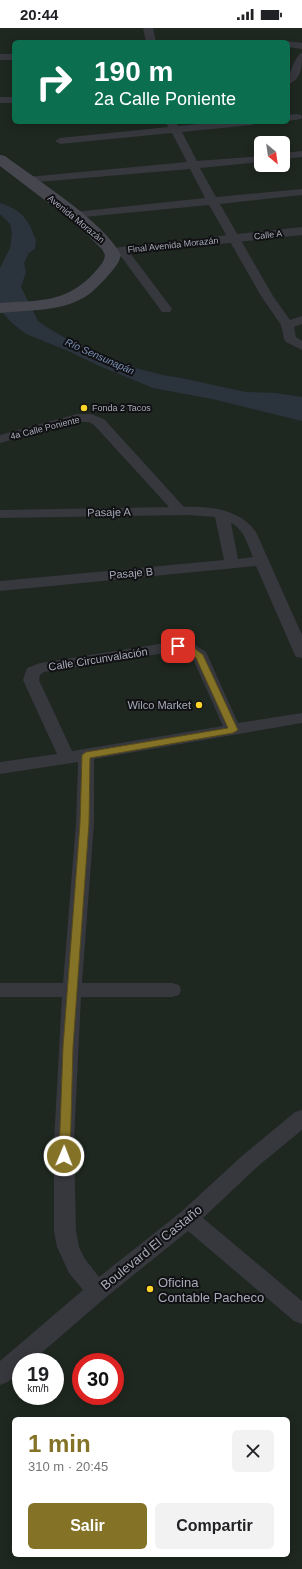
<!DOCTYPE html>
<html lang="es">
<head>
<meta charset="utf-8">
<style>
  body { margin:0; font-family:Helvetica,sans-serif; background:#f2f2f2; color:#202124; height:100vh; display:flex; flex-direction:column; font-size:15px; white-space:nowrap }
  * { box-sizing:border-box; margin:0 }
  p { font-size:13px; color:#757577 }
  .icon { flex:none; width:22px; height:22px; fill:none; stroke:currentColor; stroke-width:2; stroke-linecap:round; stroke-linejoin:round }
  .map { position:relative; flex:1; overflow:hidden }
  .panel { position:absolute; left:12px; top:1389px; width:278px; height:140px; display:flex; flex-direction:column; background:#fff; border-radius:6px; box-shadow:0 2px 10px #0003 }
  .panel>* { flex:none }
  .banner { position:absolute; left:12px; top:12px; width:278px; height:84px; border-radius:6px; box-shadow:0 2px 10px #0003; background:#0b6e4f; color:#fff; overflow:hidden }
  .needle { width:26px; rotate:151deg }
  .controls { position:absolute; left:254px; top:108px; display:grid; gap:8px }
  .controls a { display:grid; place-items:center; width:36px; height:36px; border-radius:6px; background:#fff; box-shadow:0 2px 10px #0003; font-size:20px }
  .speed { position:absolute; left:12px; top:1325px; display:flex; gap:8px; font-size:20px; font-weight:700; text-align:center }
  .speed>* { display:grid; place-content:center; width:52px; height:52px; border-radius:50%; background:#fff; box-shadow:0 2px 10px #0003; line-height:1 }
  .speed small { font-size:10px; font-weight:400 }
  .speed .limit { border:6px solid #d22; background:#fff; color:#111 }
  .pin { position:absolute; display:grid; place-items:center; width:34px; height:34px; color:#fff; margin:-17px; border-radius:8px; box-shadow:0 2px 6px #0006 }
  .me { position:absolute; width:44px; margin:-22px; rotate:1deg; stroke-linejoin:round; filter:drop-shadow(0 0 3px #0008) }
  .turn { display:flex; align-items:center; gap:14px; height:84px; padding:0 16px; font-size:18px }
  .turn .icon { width:52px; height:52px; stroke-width:2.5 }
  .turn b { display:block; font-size:28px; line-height:34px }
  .round { display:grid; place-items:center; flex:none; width:42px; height:42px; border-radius:6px; background:#f2f2f2 }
  .headline { display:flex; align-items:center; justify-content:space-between; height:68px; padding:0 16px }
  h1 { font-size:24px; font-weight:600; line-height:30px; color:#847226 }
  .action { display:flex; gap:8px; margin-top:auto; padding:8px 16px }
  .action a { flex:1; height:46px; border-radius:6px; background:#847226; color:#fff; font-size:16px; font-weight:600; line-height:46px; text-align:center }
  .action a+a { background:#f2f2f2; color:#202124 }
  .status { display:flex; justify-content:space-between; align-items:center; height:28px; padding:0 20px; background:#fff; direction:ltr }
  .status svg { height:11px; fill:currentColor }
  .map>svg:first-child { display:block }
</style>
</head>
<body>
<div class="status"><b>20:44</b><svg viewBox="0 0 49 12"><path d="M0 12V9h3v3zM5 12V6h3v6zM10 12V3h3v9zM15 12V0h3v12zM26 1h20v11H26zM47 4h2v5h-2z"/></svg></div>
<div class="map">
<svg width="302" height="1541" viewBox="0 0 302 1541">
  <rect width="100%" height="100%" fill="#161618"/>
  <!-- green -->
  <path fill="#1e2720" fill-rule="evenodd" d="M 0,0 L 302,0 L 302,1541 L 0,1541 ZM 14,14 L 288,14 L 288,94 L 14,94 ZM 261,115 L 283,115 L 283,137 L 261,137 ZM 21,1334 L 55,1334 L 55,1368 L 21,1368 ZM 81,1334 L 115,1334 L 115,1368 L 81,1368 ZM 14,1391 L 288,1391 L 288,1527 L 14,1527 Z"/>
  <!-- water -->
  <path fill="#2b333d" d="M 0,175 C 15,180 24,185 31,200 C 33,204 33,207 36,211 L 35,221 L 29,225 L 24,235 L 26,244 L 21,259 L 38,293 L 45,298 L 67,311 L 139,341 L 163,347 L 181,350 L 246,364 L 276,365 L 302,369 L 302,393 L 212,371 L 153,360 L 97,337 L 68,323 L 26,306 L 12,295 L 1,283 L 0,279 L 0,240 L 10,220 L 12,205 L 10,196 L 0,186 Z"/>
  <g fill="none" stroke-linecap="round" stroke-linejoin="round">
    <!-- minor -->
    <path fill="#37373e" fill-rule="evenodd" d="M 143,0 L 153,0 L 156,14 L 146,14 Z
      M 288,13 L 302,15 L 302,21 L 288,19 L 288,14 L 285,14 Z
      M 302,25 C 302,38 302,52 288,56 C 288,49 295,27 302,25 Z
      M 0,26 L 14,26 L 14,32 L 0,32 Z
      M 0,69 L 14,69 L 14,75 L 0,75 Z
      M 297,86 L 301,87 L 302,89 L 301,91 L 288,93 L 288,87 Z
      M 166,94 L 176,94 L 178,98 L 220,94 L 257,94 L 252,97 L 182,104 L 197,133 L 261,128 L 261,134 L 200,140 L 216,169 L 302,161 L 302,167 L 220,176 L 273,268 L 290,292 L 302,288 L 302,296 L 294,299 L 296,309 L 302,313 L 302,322 L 286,314 L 284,311 L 281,297 L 261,268 L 209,177 L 74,190 L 70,189 L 68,187 L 70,185 L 74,184 L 205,170 L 190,141 L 27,155 L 21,152 L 27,149 L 187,134 L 172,105 L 60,116 L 55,113 L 60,110 L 168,99 Z
      M 302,123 L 302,129 L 283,131 L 283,125 Z
      M 123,219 L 127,221 L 170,278 L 172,281 L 170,284 L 162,284 L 117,223 L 119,221 Z
      M 77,386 L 91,386 L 104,391 L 184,479 C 210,478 240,481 256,504 L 302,607 L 302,630 L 296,629 L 294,625 L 256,538 L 0,563 L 0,553 L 224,532 L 215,489 L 188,487 L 0,490 L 0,482 L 169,479 L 94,397 L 89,394 L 77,394 L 0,415 L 0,407 ZM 231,495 C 244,501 248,518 253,529 L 238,531 Z
      M 178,613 L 195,617 L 206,624 L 238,695 L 302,685 L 302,695 L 94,731 L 94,795 L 82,955 L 172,955 L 179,957 L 181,962 L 179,967 L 172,969 L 81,969 L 74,1113 L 76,1203 L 79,1219 L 85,1231 L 99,1249 L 181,1184 L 243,1127 L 295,1084 L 302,1082 L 302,1102 L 257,1139 L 203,1190 L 302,1273 L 302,1296 L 294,1293 L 188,1203 L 105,1270 L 31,1334 L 21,1334 L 21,1343 L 8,1354 L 0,1357 L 0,1333 L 83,1262 L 69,1245 L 57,1219 L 54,1203 L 54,1113 L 62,969 L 0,969 L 0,955 L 63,955 L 76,795 L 78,734 L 0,746 L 0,734 L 57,726 L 23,652 L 27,640 L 40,635 ZM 178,623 L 185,624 L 193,631 L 223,698 L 72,723 L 39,652 L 40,647 L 44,644 Z"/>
    <!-- tertiary -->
    <path fill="#37373e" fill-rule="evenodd" d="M 302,199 L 302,207 L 112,228 L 107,227 L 105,224 L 107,221 L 112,220 Z"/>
    <!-- secondary -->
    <path fill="#45464e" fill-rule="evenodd" d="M 0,127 L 5,128 C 37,152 103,193 121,227 C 119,236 112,243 106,250 C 99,257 93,264 85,269 C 60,284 28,282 0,285 L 0,275 C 39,272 65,276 94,245 C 99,239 104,235 105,227 L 102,221 L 76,196 L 0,138 Z"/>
  </g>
  <!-- route -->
  <path fill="#847226" stroke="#564a19" d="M 175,616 L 193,619 L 203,627 L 238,702 L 233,705 L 90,730 L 89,795 L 73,1019 L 70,1128 L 68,1132 L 64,1133 L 61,1132 L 59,1128 L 63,1019 L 80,795 L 82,727 L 86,724 L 228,700 L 196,630 L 188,623 L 175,620 L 174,618 Z"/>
  <!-- markers -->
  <g fill="#fed528" stroke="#111113" stroke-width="1.5">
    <circle cx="84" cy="380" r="4"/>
    <circle cx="199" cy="677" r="4"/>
    <circle cx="150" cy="1261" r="4"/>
  </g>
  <g text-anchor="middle" stroke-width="4" stroke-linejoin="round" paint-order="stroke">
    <!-- far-street labels -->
    <g font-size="9" fill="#a7aab9" stroke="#111113">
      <text transform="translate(76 191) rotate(39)" y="3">Avenida Morazán</text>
      <text transform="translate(268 207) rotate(-6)" y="3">Calle A</text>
      <text transform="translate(173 217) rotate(-6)" y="3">Final Avenida Morazán</text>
      <text transform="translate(45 400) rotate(-14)" y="3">4a Calle Poniente</text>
    </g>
    <!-- far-poi labels -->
    <g font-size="9" fill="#a7aab9" stroke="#111113" text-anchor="start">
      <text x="92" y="383">Fonda 2 Tacos</text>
    </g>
    <!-- far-water labels -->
    <g font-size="10" font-style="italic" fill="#7c93b7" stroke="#111113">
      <text transform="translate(100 328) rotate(24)" y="4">Río Sensunapán</text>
    </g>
    <!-- street labels -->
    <g font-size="11" fill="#a7aab9" stroke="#111113">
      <text transform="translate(109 484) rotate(-1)" y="4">Pasaje A</text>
      <text transform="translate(131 545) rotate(-5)" y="4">Pasaje B</text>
      <text transform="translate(98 631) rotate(-9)" y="4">Calle Circunvalación</text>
    </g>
    <!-- poi labels -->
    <g font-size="11" fill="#a7aab9" stroke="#111113" text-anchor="end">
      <text x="191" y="681">Wilco Market</text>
    </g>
    <!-- near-street labels -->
    <g font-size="13" fill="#a7aab9" stroke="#111113">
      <text transform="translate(151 1219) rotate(-39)" y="5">Boulevard El Castaño</text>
    </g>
    <!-- near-poi labels -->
    <g font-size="13" fill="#a7aab9" stroke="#111113" text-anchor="start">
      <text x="158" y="1259">Oficina<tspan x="158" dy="15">Contable Pacheco</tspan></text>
    </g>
  </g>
</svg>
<div class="controls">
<a><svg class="needle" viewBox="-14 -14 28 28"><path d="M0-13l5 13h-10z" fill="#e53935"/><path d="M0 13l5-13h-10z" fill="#757577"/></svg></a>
</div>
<div class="speed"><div>19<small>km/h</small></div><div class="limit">30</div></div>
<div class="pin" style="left:178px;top:618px;background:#d93025"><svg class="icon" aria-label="arrive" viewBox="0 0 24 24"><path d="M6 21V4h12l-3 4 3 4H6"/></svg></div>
<svg class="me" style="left:64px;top:1128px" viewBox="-20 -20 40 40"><circle r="17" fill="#847226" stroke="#fff" stroke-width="3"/><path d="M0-11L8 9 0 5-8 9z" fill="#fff"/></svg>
<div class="banner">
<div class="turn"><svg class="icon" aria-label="right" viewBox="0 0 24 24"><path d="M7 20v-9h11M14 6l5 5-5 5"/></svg><div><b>190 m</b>2a Calle Poniente</div></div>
</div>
<section class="panel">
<div class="headline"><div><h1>1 min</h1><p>310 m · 20:45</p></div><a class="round"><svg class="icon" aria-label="close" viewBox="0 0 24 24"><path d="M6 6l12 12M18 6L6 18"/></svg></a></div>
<div class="action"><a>Salir</a><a>Compartir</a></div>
</section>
</div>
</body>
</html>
